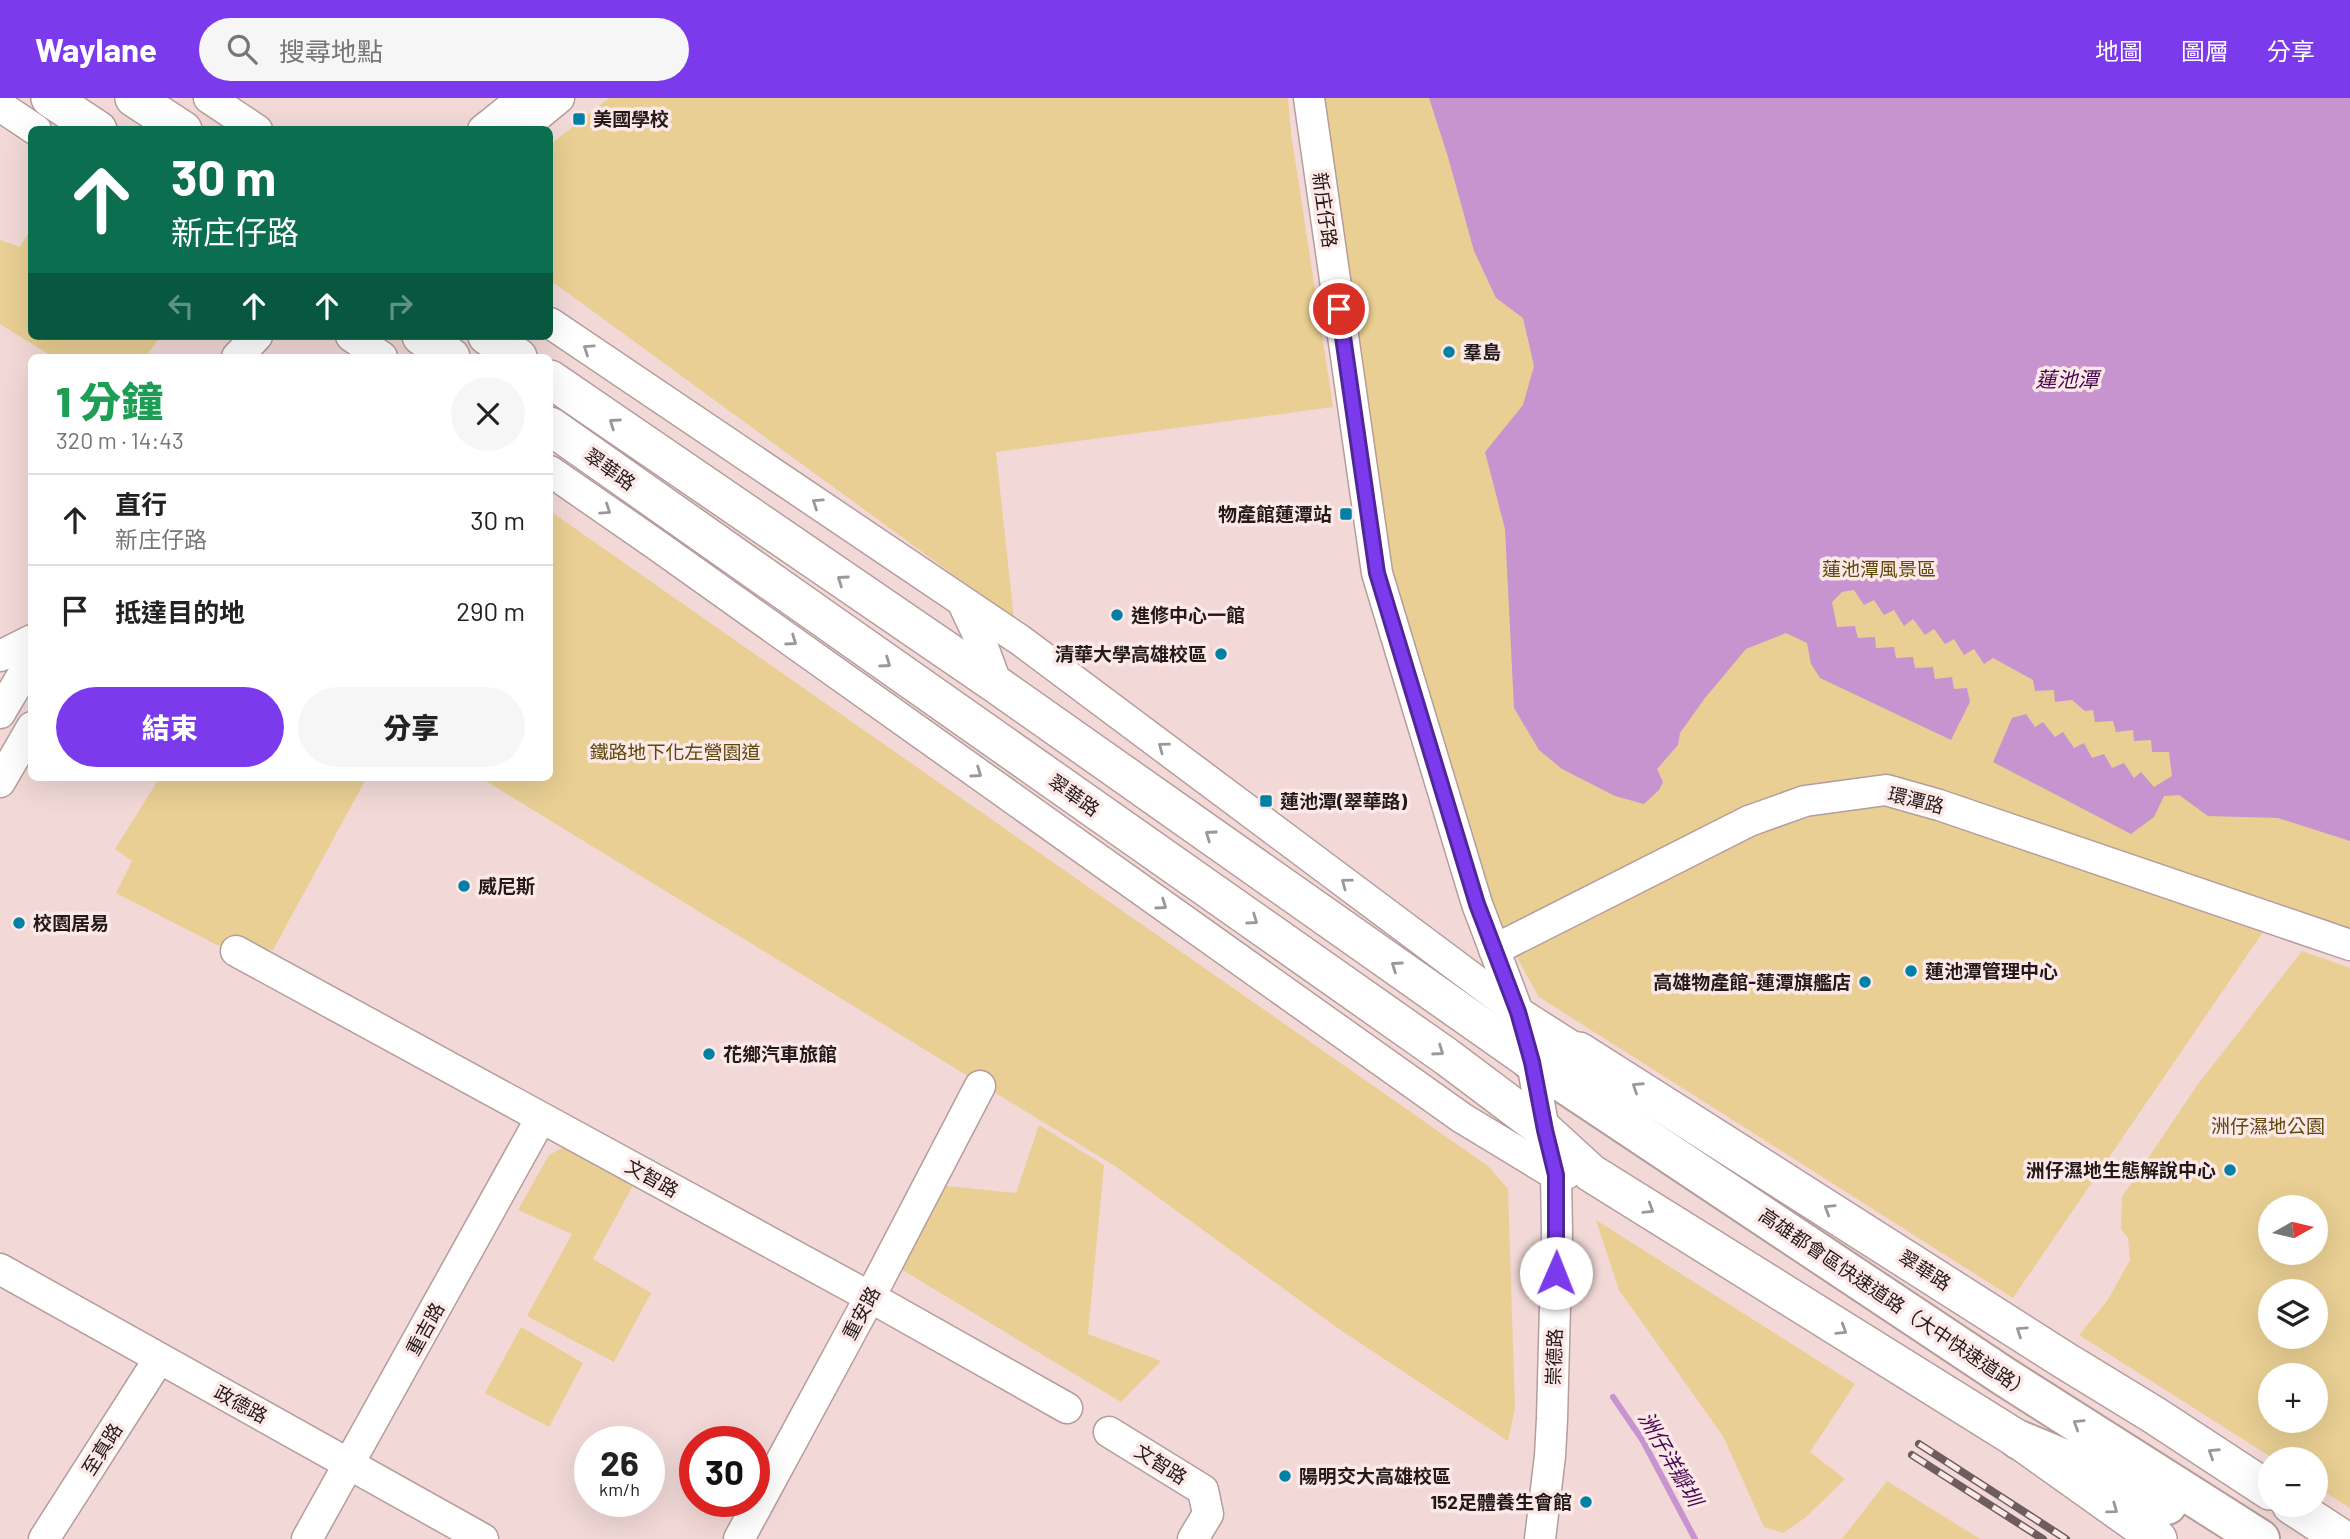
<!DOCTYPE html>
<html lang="zh-TW">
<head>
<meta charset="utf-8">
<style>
  body { margin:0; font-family:Barlow,"Noto Sans TC",sans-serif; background:#f6f6f6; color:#222; height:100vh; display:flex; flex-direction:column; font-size:26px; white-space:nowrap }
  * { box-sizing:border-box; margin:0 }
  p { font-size:23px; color:#767676 }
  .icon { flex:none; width:38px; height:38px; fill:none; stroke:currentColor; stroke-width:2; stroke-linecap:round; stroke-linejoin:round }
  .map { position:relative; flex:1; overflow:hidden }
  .side { position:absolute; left:28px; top:256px; width:525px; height:427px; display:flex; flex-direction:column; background:#fff; border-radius:10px; box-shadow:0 7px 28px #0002 }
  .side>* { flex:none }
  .banner { position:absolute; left:28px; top:28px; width:525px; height:214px; border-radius:10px; box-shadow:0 7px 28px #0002; background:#0b6e4f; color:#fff; overflow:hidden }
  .needle { width:46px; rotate:82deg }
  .controls { position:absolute; left:2258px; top:1097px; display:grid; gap:14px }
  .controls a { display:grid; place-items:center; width:70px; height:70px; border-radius:50%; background:#fff; box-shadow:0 7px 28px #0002; font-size:35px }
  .speed { position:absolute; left:574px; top:1328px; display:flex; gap:14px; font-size:35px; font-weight:700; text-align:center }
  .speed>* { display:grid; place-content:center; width:91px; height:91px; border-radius:50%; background:#fff; box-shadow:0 7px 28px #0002; line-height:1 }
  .speed small { font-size:18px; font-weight:400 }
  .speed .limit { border:10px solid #d22; background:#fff; color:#111 }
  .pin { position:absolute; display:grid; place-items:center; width:60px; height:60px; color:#fff; margin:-30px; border:4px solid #fff; border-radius:50%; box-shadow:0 2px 7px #0007 }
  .me { position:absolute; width:77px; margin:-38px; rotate:1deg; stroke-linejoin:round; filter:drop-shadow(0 0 5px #0008) }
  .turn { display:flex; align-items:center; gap:24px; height:147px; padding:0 28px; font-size:32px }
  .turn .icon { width:91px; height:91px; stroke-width:2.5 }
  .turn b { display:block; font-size:49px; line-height:60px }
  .lanes { display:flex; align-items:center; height:66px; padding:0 28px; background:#0003; justify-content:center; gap:35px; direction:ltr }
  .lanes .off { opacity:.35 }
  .round { display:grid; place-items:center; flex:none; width:74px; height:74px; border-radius:37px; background:#f6f6f6 }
  .overview { display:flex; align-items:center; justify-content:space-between; height:119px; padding:0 28px }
  h1 { font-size:42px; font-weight:800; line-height:52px; color:#1e9e55 }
  .button { display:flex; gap:14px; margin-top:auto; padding:14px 28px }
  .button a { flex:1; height:80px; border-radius:42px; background:#7c3aed; color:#fff; font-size:28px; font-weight:800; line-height:80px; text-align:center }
  .button a+a { background:#f6f6f6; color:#222 }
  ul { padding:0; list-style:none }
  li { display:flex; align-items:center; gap:21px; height:91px; padding:0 28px; border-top:2px solid #e0e0e0 }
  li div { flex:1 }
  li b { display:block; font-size:26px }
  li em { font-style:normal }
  header { display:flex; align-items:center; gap:42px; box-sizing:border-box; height:98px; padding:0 35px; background:#7c3aed; color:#fff }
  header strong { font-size:33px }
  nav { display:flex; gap:38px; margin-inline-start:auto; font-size:24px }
  .search { width:490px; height:63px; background:#f6f6f6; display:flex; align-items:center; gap:18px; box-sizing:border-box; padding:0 24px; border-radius:38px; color:#767676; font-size:26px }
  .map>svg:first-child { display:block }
</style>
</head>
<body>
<header>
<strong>Waylane</strong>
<div class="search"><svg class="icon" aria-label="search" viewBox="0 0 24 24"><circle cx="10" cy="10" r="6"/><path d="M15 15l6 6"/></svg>搜尋地點</div>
<nav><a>地圖</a><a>圖層</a><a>分享</a></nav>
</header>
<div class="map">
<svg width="2350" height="1441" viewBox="0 0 2350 1441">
  <rect width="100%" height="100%" fill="#f2d9d7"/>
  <!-- green -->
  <path fill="#e9cf93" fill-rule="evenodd" d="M 609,0 L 1288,0 L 1291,35 L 1333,309 L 996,354 L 1014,521 L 550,182 L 550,47 Z
    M 1318,0 L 2350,0 L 2350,837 L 2278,812 L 2013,1200 L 1539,899 L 1489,810 L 1393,502 Z
    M 31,131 L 32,238 L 161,238 L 145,259 L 53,259 L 0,226 L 0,142 L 20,149 Z
    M 550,413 L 1488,1068 L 1508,1091 L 1515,1310 L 1508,1343 L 1339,1231 L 1115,1068 L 479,679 L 550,679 Z
    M 160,679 L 367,679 L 273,852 L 217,847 L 116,795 L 132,763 L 115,751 Z
    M 2302,853 L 2350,870 L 2350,1410 L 2315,1388 L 2315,1362 L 2274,1361 L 2079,1237 L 2107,1203 L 2130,1162 L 2128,1140 L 2121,1131 L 2122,1099 L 2198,986 ZM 2270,1110 L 2315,1110 L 2315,1155 L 2270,1155 ZM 2270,1194 L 2315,1194 L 2315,1239 L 2270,1239 ZM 2270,1278 L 2315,1278 L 2315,1323 L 2270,1323 Z
    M 1039,1027 L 1104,1067 L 1088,1236 L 1161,1263 L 1121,1304 L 894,1167 L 937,1087 L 1016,1095 Z
    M 564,1049 L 635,1084 L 593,1161 L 651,1195 L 614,1264 L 527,1218 L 572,1136 L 518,1112 L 549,1057 Z
    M 1596,1122 L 1855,1286 L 1810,1354 L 1845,1381 L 1805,1420 L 1783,1435 L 1764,1429 L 1723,1338 L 1619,1192 Z
    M 521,1229 L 583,1265 L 549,1329 L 485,1295 Z
    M 1887,1383 L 1980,1441 L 1842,1441 Z"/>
  <!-- water -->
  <path fill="#c794d0" d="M 1429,0 L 2350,0 L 2350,743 L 2278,720 L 2208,718 L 2179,697 L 2164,698 L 2154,719 L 2131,736 L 1993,664 L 2012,620 L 2026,616 L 2035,629 L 2043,624 L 2055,639 L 2063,634 L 2074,650 L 2084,645 L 2092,660 L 2104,656 L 2112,670 L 2124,665 L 2134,680 L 2141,674 L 2154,689 L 2172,678 L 2169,654 L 2152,654 L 2151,642 L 2134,643 L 2133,632 L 2116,634 L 2113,623 L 2095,624 L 2093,612 L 2085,613 L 2072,602 L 2055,604 L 2054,592 L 2035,593 L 2033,582 L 1993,560 L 1984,566 L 1974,551 L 1964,557 L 1954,541 L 1945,546 L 1934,531 L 1925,537 L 1913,521 L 1904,528 L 1894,512 L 1884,517 L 1874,502 L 1864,507 L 1854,492 L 1842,494 L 1832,504 L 1837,529 L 1855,528 L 1858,540 L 1875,539 L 1876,550 L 1894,549 L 1896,560 L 1913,559 L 1915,570 L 1933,569 L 1935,581 L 1952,579 L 1954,591 L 1967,590 L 1970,604 L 1951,642 L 1820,580 L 1811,566 L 1807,545 L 1786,535 L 1746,551 L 1705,600 L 1680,635 L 1678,647 L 1657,671 L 1663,684 L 1659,692 L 1644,706 L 1615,698 L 1562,671 L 1539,652 L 1514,610 L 1505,431 L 1485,354 L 1523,307 L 1534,268 L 1523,220 L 1496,200 L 1474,153 L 1448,59 Z"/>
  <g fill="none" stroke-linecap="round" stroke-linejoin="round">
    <!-- stream -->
    <path stroke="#c794d0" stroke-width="6" d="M 1613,1299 L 1643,1343 L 1695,1441"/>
    <!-- minor casing -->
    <g stroke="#b59d9b" stroke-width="33">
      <path id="minor" d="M 209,0 L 257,32
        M 1309,0 L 1377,475 L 1477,806 L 1518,914 L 1532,964 L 1544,1032 L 1556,1077 L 1557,1134 L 1552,1321 L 1550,1358 L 1540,1441
        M 0,8 L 36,32
        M 483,32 L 523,0
        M 520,32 L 559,0
        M 550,225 L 1020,542 L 1518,914 L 1579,953
        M 351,238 L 382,259
        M 237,259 L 257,238
        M 550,373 L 658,448 L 1462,1020 L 1556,1077 L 1566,1076
        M 962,503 L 980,541 L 997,587
        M 0,558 L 32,542
        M 0,615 L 32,561
        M 0,684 L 32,629
        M 1494,852 L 1749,723 L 1805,703 L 1886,692 L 1939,707 L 2350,847
        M 236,853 L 870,1199 L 1067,1310
        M 0,1171 L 483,1441
        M 1109,1334 L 1203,1392 L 1208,1416 L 1193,1441
        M 44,1441 L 159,1261
        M 307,1441 L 541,1020
        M 739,1441 L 870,1199 L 980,988"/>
    </g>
    <!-- major casing -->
    <g stroke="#b59d9b" stroke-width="40">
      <path id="major" d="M 50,0 L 98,32
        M 134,0 L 183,32
        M 421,238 L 451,259
        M 487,238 L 518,259
        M 550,281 L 997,587 L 1532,964 L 1579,953 L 2064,1262 L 2154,1317 L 2270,1393
        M 550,328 L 1447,959 L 1544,1032 L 1591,1075 L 2019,1342 L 2158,1441
        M 2291,1407 L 2343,1441"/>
    </g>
    <!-- highway casing -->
    <g stroke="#b59d9b" stroke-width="42">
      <path id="highway" d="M 1532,964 L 2005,1279 L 2260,1441
        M 2019,1342 L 2148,1396 L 2167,1407"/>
    </g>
    <!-- minor -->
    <use href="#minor" stroke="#fff" stroke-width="30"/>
    <!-- major -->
    <use href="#major" stroke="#fff" stroke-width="37"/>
    <!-- highway -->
    <use href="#highway" stroke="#fff" stroke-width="38"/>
    <!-- rail casing -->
    <g stroke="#6d5e5d" stroke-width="8">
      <path id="rail" d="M 1919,1346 L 2066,1441
        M 1912,1357 L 2043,1441"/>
    </g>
    <!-- rail -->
    <use href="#rail" stroke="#fce8e6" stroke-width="5" stroke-dasharray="16" stroke-linecap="butt"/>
  </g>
  <!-- one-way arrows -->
  <defs><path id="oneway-chevron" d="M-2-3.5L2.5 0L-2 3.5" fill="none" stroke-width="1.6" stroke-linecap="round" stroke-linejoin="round" transform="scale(1.75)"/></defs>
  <g stroke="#9c9897">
    <use href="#oneway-chevron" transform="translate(588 251) rotate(-146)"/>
    <use href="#oneway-chevron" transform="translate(614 325) rotate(-145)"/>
    <use href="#oneway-chevron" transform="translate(817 405) rotate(-146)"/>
    <use href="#oneway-chevron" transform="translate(606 412) rotate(34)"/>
    <use href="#oneway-chevron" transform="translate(842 482) rotate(-145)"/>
    <use href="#oneway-chevron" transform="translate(792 543) rotate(35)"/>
    <use href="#oneway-chevron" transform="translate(886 565) rotate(35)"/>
    <use href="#oneway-chevron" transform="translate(1163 649) rotate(-143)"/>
    <use href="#oneway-chevron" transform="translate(977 675) rotate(35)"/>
    <use href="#oneway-chevron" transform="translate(1210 737) rotate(-145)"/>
    <use href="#oneway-chevron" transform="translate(1346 785) rotate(-143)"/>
    <use href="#oneway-chevron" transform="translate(1162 807) rotate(35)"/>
    <use href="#oneway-chevron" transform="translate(1253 822) rotate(35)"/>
    <use href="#oneway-chevron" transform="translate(1396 868) rotate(-145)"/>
    <use href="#oneway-chevron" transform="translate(1439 953) rotate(35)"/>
    <use href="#oneway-chevron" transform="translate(1637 989) rotate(-147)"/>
    <use href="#oneway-chevron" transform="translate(1649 1111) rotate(32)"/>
    <use href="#oneway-chevron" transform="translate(1829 1111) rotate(-148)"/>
    <use href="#oneway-chevron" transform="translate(1842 1232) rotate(32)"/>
    <use href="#oneway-chevron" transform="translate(2021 1233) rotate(-146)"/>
    <use href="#oneway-chevron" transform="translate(2078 1326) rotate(-148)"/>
    <use href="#oneway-chevron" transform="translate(2213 1355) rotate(-147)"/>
    <use href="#oneway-chevron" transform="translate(2113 1411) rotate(36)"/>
  </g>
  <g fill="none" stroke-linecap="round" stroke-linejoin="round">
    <!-- route casing -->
    <g stroke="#51269a" stroke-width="18">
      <path id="route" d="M 1339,211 L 1377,475 L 1477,806 L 1518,914 L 1532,964 L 1545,1032 L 1556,1077 L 1556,1175"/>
    </g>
    <!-- route -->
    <use href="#route" stroke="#7c3aed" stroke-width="12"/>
  </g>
  <!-- markers -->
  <g fill="#0080a5" stroke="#fce8e6" stroke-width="2.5">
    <rect x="572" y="14" width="14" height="14" rx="3.5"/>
    <circle cx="1449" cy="254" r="7"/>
    <rect x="1339" y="409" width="14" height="14" rx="3.5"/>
    <circle cx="1117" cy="517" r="7"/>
    <circle cx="1221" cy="556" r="7"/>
    <rect x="1259" y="696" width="14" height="14" rx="3.5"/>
    <circle cx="464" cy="788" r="7"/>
    <circle cx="19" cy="825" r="7"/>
    <circle cx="1911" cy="873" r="7"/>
    <circle cx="1865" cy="884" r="7"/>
    <circle cx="709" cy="956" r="7"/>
    <circle cx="2230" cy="1072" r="7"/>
    <circle cx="1285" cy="1378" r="7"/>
    <circle cx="1586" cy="1404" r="7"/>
  </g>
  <g text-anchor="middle" stroke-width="7" stroke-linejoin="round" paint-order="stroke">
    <!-- poi labels -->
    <g font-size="19" font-weight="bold" fill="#221918" stroke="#fce8e6" text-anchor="start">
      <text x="593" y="28">美國學校</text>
      <text x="1463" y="261">羣島</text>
      <text x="1332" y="423" text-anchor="end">物產館蓮潭站</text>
      <text x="1131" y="524">進修中心一館</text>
      <text x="1207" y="563" text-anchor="end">清華大學高雄校區</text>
      <text x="1280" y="710">蓮池潭(翠華路)</text>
      <text x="478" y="795">威尼斯</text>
      <text x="33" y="832">校園居易</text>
      <text x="1925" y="880">蓮池潭管理中心</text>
      <text x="1851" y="891" text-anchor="end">高雄物產館-蓮潭旗艦店</text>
      <text x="723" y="963">花鄉汽車旅館</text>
      <text x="2216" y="1079" text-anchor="end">洲仔濕地生態解說中心</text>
      <text x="1299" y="1385">陽明交大高雄校區</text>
      <text x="1572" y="1411" text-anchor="end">152足體養生會館</text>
    </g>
    <!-- street labels -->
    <g font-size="19" fill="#221918" stroke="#fce8e6">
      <text transform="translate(1325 112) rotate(82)" y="7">新庄仔路</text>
      <text transform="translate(610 371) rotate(35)" y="7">翠華路</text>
      <text transform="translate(1074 697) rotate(35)" y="7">翠華路</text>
      <text transform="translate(1916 702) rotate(14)" y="7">環潭路</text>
      <text transform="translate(652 1080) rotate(29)" y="7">文智路</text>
      <text transform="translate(1925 1172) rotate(32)" y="7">翠華路</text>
      <text transform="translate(1895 1205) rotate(34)" y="7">高雄都會區快速道路（大中快速道路）</text>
      <text transform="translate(861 1215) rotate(-62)" y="7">重安路</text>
      <text transform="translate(425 1231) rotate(-61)" y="7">重吉路</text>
      <text transform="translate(1554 1259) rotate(-88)" y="7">崇德路</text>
      <text transform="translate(241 1306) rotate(28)" y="7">政德路</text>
      <text transform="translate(102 1351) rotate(-58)" y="7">至真路</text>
      <text transform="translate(1161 1366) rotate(32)" y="7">文智路</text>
    </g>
    <!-- park labels -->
    <g font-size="19" fill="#5e480b" stroke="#fce8e6">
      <text x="1879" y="478">蓮池潭風景區</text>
      <text x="675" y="661">鐵路地下化左營園道</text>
      <text x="2268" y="1035">洲仔濕地公園</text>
    </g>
    <!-- water labels -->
    <g font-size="21" font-style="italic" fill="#470552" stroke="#fce8e6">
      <text x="2067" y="289">蓮池潭</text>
      <text transform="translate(1670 1361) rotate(60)" y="7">洲仔洋瓣圳</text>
    </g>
  </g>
</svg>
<div class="controls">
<a><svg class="needle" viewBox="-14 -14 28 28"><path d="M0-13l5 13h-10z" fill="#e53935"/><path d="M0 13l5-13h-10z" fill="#767676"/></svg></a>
<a><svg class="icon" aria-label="layers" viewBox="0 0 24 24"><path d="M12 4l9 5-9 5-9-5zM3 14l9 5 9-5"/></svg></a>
<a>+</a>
<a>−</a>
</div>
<div class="speed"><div>26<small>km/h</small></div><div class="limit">30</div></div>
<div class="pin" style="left:1339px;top:211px;background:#d93025"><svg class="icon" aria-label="arrive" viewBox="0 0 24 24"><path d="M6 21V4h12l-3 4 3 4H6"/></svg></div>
<svg class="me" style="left:1556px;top:1175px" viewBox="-20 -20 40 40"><circle r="19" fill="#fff"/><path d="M0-13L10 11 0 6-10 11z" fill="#7c3aed"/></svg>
<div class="banner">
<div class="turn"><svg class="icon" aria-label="ahead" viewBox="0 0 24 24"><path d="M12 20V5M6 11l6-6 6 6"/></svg><div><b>30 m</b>新庄仔路</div></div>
<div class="lanes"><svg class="icon off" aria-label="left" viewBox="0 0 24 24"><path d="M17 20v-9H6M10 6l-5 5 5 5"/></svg><svg class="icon" aria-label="ahead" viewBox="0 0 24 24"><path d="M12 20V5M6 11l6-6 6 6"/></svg><svg class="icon" aria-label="ahead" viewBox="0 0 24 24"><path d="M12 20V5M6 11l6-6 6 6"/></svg><svg class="icon off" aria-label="right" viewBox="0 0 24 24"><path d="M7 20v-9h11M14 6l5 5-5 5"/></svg></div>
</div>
<section class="side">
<div class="overview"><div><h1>1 分鐘</h1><p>320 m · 14:43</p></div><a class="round"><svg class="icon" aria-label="close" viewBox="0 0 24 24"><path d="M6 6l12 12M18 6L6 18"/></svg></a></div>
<ul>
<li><svg class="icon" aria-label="ahead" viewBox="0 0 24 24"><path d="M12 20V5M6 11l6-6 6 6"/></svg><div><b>直行</b><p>新庄仔路</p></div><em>30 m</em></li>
<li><svg class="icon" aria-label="arrive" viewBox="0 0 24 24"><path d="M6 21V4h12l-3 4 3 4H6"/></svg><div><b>抵達目的地</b></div><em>290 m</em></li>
</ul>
<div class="button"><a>結束</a><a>分享</a></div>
</section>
</div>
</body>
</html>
